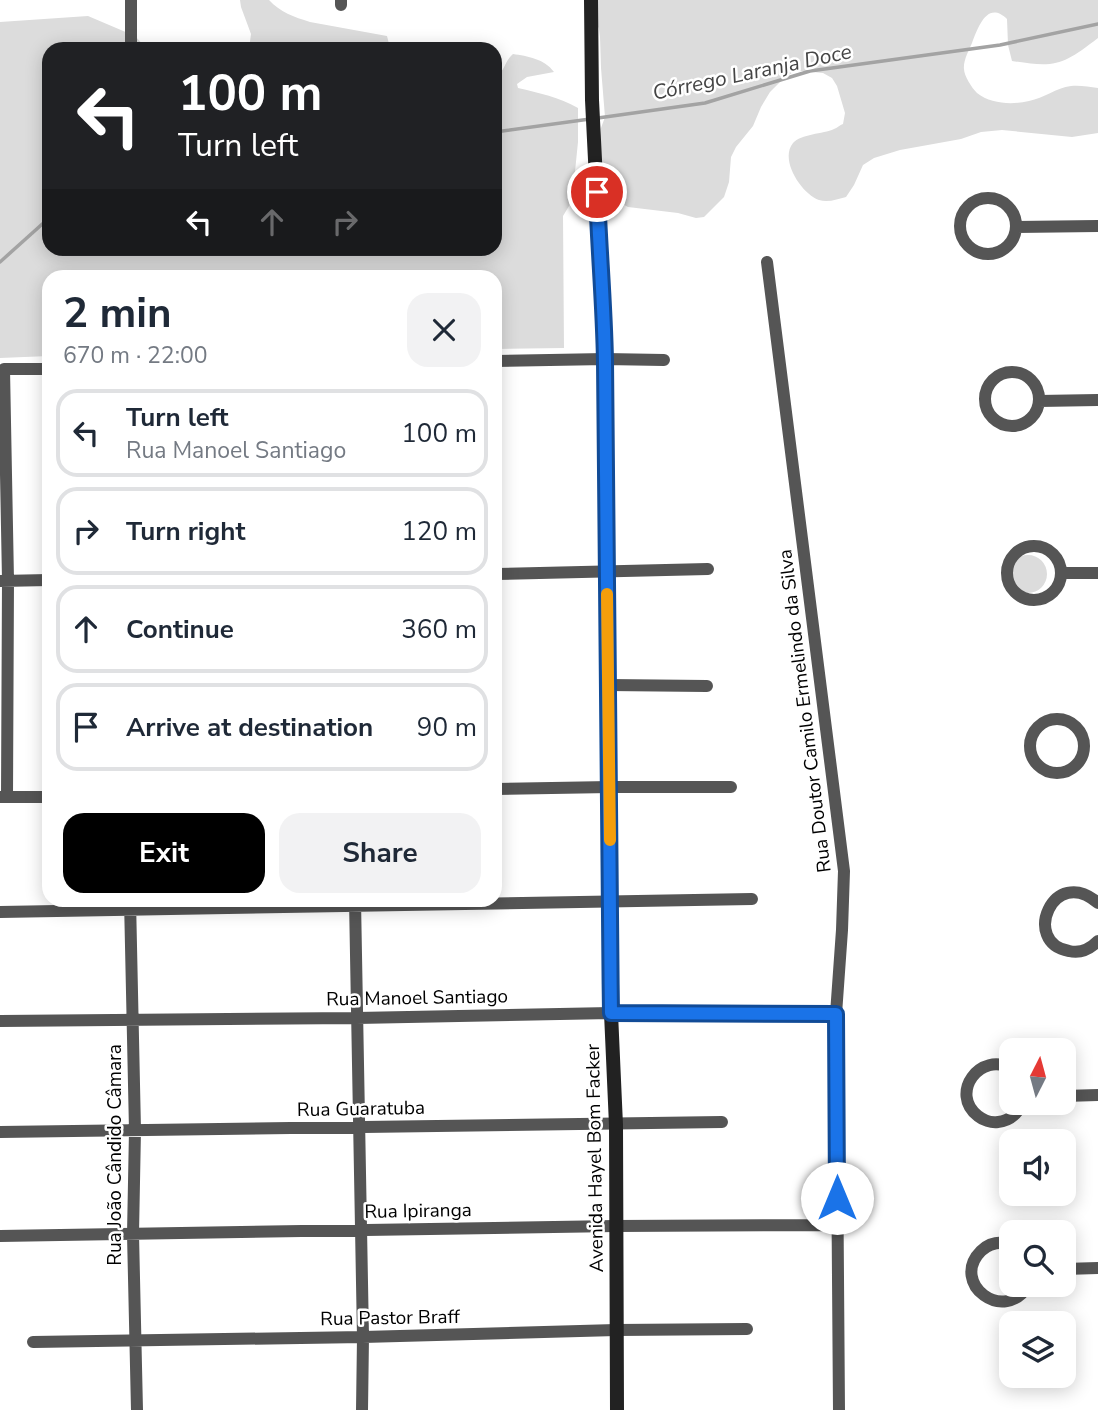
<!DOCTYPE html>
<html lang="en">
<head>
<meta charset="utf-8">
<style>
  body { margin:0; font-family:"Nunito Sans",sans-serif; background:#f2f2f3; color:#1f2937; height:100vh; display:flex; flex-direction:column; font-size:26px; white-space:nowrap }
  * { box-sizing:border-box; margin:0 }
  p { font-size:23px; color:#747a83 }
  .icon { flex:none; width:38px; height:38px; fill:none; stroke:currentColor; stroke-width:2; stroke-linecap:round; stroke-linejoin:round }
  .map { position:relative; flex:1; overflow:hidden }
  .side { position:absolute; left:42px; top:270px; width:460px; height:637px; display:flex; flex-direction:column; background:#fff; border-radius:21px; box-shadow:0 4px 18px #0003 }
  .side>* { flex:none }
  .top-card { position:absolute; left:42px; top:42px; width:460px; height:214px; border-radius:21px; box-shadow:0 4px 18px #0003; background:#202124; color:#fff; overflow:hidden }
  .needle { width:46px; rotate:6deg }
  .fabs { position:absolute; left:999px; top:1038px; display:grid; gap:14px }
  .fabs a { display:grid; place-items:center; width:77px; height:77px; border-radius:14px; background:#fff; box-shadow:0 4px 18px #0003; font-size:35px }
  .pin { position:absolute; display:grid; place-items:center; width:60px; height:60px; color:#fff; margin:-30px; border:4px solid #fff; border-radius:50%; box-shadow:0 2px 7px #0007 }
  .me { position:absolute; width:77px; margin:-38px; rotate:0deg; stroke-linejoin:round; filter:drop-shadow(0 0 5px #0008) }
  .turn { display:flex; align-items:center; gap:24px; height:147px; padding:0 21px; font-size:32px }
  .turn .icon { width:91px; height:91px; stroke-width:2.5 }
  .turn b { display:block; font-size:49px; line-height:60px }
  .lanes { display:flex; align-items:center; height:66px; padding:0 21px; background:#0003; justify-content:center; gap:35px; direction:ltr }
  .lanes .off { opacity:.35 }
  .round { display:grid; place-items:center; flex:none; width:74px; height:74px; border-radius:21px; background:#f2f2f3 }
  .summary { display:flex; align-items:center; justify-content:space-between; height:119px; padding:0 21px }
  h1 { font-size:42px; font-weight:700; line-height:52px }
  .button { display:flex; gap:14px; margin-top:auto; padding:14px 21px }
  .button a { flex:1; height:80px; border-radius:21px; background:#000; color:#fff; font-size:28px; font-weight:700; line-height:80px; text-align:center }
  .button a+a { background:#f2f2f3; color:#1f2937 }
  ul { padding:0; list-style:none }
  li { display:flex; align-items:center; gap:21px; height:88px; margin:0 14px 10px; padding:0 7px; border:4px solid #e0e1e3; border-radius:21px }
  li div { flex:1 }
  li b { display:block; font-size:26px }
  li em { font-style:normal }
  .map>svg:first-child { display:block }
</style>
</head>
<body>
<div class="map">
<svg width="1098" height="1410" viewBox="0 0 1098 1410">
  <rect width="100%" height="100%" fill="#fff"/>
  <!-- green -->
  <path fill="#dcdcdc" d="M 240,0 L 269,0 C 280,12 294,17 310,22 L 387,36 L 389,44 L 386,49 L 249,49 L 251,34 L 241,7 Z
    M 592,0 L 1098,0 L 1098,38 C 1063,65 1056,68 1012,61 L 1008,45 L 1007,19 C 987,0 978,28 972,43 C 969,50 963,61 964,69 C 964,76 972,88 977,93 C 991,104 1012,105 1029,101 C 1044,98 1056,88 1071,86 C 1080,85 1089,87 1098,88 L 1098,133 L 1072,137 L 1002,130 L 981,132 L 961,139 L 900,150 L 874,158 L 863,165 L 854,185 L 846,197 C 838,199 828,203 819,200 C 802,194 779,160 793,143 C 801,134 823,134 834,129 C 837,128 840,125 843,124 L 845,113 L 837,86 L 832,78 L 823,73 L 802,71 L 793,72 L 780,82 L 770,92 L 761,107 L 753,126 L 736,147 L 731,157 L 729,182 L 724,197 L 704,217 L 696,218 L 678,213 L 628,207 L 619,202 L 614,192 L 603,169 L 599,147 L 601,128 L 605,117 L 601,68 L 600,37 L 599,29 L 594,17 Z
    M 88,16 L 135,36 L 147,49 L 49,49 L 49,248 L 495,248 L 495,77 C 507,69 503,63 513,54 C 527,56 545,59 554,72 L 527,77 L 517,84 L 518,88 C 539,93 559,97 578,108 L 578,142 L 572,201 L 563,216 L 564,348 L 495,349 L 495,276 L 49,276 L 49,356 L 0,358 L 0,22 Z
    M1009 574a19 19 0 1 1 38 0a19 19 0 1 1-38 0Z"/>
  <g fill="none" stroke-linecap="round" stroke-linejoin="round">
    <!-- stream -->
    <path stroke="#a3a3a3" stroke-width="3.5" d="M 598,118 L 705,103 L 810,71 L 1000,45 L 1098,24
      M 495,132 L 590,119
      M 0,262 L 49,218"/>
    <!-- street -->
    <path stroke="#555" stroke-width="12" d="M 131,0 L 131,49
      M 341,0 L 341,5
      M960 226a28 28 0 1 1 56 0a28 28 0 1 1-56 0Z
      M 1016,227 L 1098,226
      M 767,262 L 844,871 L 842,930 L 836,1014 L 839,1410
      M 495,361 L 605,359 L 664,360
      M985 399a27 27 0 1 1 54 0a27 27 0 1 1-54 0Z
      M 1039,401 L 1098,400
      M1007 573a27 27 0 1 1 54 0a27 27 0 1 1-54 0Z
      M 1061,573 L 1098,573
      M 495,574 L 708,569
      M 0,581 L 49,580
      M 608,685 L 707,686
      M1030 746a27 27 0 1 1 54 0a27 27 0 1 1-54 0Z
      M 495,789 L 610,787 L 731,787
      M 0,797 L 49,797
      M 7,797 L 8,580 L 4,369 L 49,369
      M 130,900 L 135,1130 L 133,1234 L 137,1410
      M 355,900 L 363,1337 L 362,1410
      M 1098,903 C 1053,864 1021,943 1069,951 C 1081,954 1090,949 1098,941
      M 0,912 L 752,899
      M 0,1021 L 357,1018 L 611,1013 L 836,1014
      M 1012,1069 C 980,1050 949,1094 978,1116 C 983,1120 991,1123 998,1122 C 1010,1121 1018,1113 1023,1102
      M 1064,1096 L 1098,1095
      M 0,1132 L 722,1122
      M 0,1236 L 615,1226 L 837,1225
      M 1012,1244 C 1000,1241 989,1243 981,1251 C 949,1283 1005,1326 1029,1284
      M 1064,1269 L 1098,1268
      M 33,1342 L 363,1337 L 616,1330 L 747,1329"/>
    <!-- secondary -->
    <path stroke="#222" stroke-width="14" d="M 591,0 L 592,100 L 605,359 L 610,787 L 609,902 L 611,1013 L 616,1125 L 617,1410"/>
  </g>
  <g fill="none" stroke-linecap="round" stroke-linejoin="round">
    <!-- route casing -->
    <g stroke="#114b97" stroke-width="18">
      <path id="route" d="M 597,192 C 599,249 604,305 605,361 C 609,579 608,796 611,1013 L 836,1014 L 837,1198"/>
    </g>
    <!-- route -->
    <use href="#route" stroke="#1a73e8" stroke-width="12"/>
    <!-- slow -->
    <path stroke="#f59e0b" stroke-width="12" d="M 607,594 L 610,840"/>
  </g>
  <g text-anchor="middle" stroke-width="5" stroke-linejoin="round" paint-order="stroke">
    <!-- street labels -->
    <g font-size="19" fill="#000" stroke="#fff">
      <text transform="translate(804 711) rotate(-97)" y="7">Rua Doutor Camilo Ermelindo da Silva</text>
      <text transform="translate(417 997) rotate(-1)" y="7">Rua Manoel Santiago</text>
      <text transform="translate(361 1108) rotate(-1)" y="7">Rua Guaratuba</text>
      <text transform="translate(114 1155) rotate(-90)" y="7">Rua João Cândido Câmara</text>
      <text transform="translate(594 1158) rotate(-91)" y="7">Avenida Hayel Bom Facker</text>
      <text transform="translate(418 1210) rotate(-1)" y="7">Rua Ipiranga</text>
      <text transform="translate(390 1317) rotate(-1)" y="7">Rua Pastor Braff</text>
    </g>
    <!-- water labels -->
    <g font-size="21" font-style="italic" fill="#444" stroke="#fff">
      <text transform="translate(752 72) rotate(-12)" y="7">Córrego Laranja Doce</text>
    </g>
  </g>
</svg>
<div class="fabs">
<a><svg class="needle" viewBox="-14 -14 28 28"><path d="M0-13l5 13h-10z" fill="#e53935"/><path d="M0 13l5-13h-10z" fill="#747a83"/></svg></a>
<a><svg class="icon" aria-label="sound" viewBox="0 0 24 24"><path d="M4 9h4l5-4v14l-5-4H4zM17 9q2 3 0 6"/></svg></a>
<a><svg class="icon" aria-label="search" viewBox="0 0 24 24"><circle cx="10" cy="10" r="6"/><path d="M15 15l6 6"/></svg></a>
<a><svg class="icon" aria-label="layers" viewBox="0 0 24 24"><path d="M12 4l9 5-9 5-9-5zM3 14l9 5 9-5"/></svg></a>
</div>
<div class="pin" style="left:597px;top:192px;background:#d93025"><svg class="icon" aria-label="arrive" viewBox="0 0 24 24"><path d="M6 21V4h12l-3 4 3 4H6"/></svg></div>
<svg class="me" style="left:837px;top:1198px" viewBox="-20 -20 40 40"><circle r="19" fill="#fff"/><path d="M0-13L10 11 0 6-10 11z" fill="#1a73e8"/></svg>
<div class="top-card">
<div class="turn"><svg class="icon" aria-label="left" viewBox="0 0 24 24"><path d="M17 20v-9H6M10 6l-5 5 5 5"/></svg><div><b>100 m</b>Turn left</div></div>
<div class="lanes"><svg class="icon" aria-label="left" viewBox="0 0 24 24"><path d="M17 20v-9H6M10 6l-5 5 5 5"/></svg><svg class="icon off" aria-label="ahead" viewBox="0 0 24 24"><path d="M12 20V5M6 11l6-6 6 6"/></svg><svg class="icon off" aria-label="right" viewBox="0 0 24 24"><path d="M7 20v-9h11M14 6l5 5-5 5"/></svg></div>
</div>
<section class="side">
<div class="summary"><div><h1>2 min</h1><p>670 m · 22:00</p></div><a class="round"><svg class="icon" aria-label="close" viewBox="0 0 24 24"><path d="M6 6l12 12M18 6L6 18"/></svg></a></div>
<ul>
<li><svg class="icon" aria-label="left" viewBox="0 0 24 24"><path d="M17 20v-9H6M10 6l-5 5 5 5"/></svg><div><b>Turn left</b><p>Rua Manoel Santiago</p></div><em>100 m</em></li>
<li><svg class="icon" aria-label="right" viewBox="0 0 24 24"><path d="M7 20v-9h11M14 6l5 5-5 5"/></svg><div><b>Turn right</b></div><em>120 m</em></li>
<li><svg class="icon" aria-label="ahead" viewBox="0 0 24 24"><path d="M12 20V5M6 11l6-6 6 6"/></svg><div><b>Continue</b></div><em>360 m</em></li>
<li><svg class="icon" aria-label="arrive" viewBox="0 0 24 24"><path d="M6 21V4h12l-3 4 3 4H6"/></svg><div><b>Arrive at destination</b></div><em>90 m</em></li>
</ul>
<div class="button"><a>Exit</a><a>Share</a></div>
</section>
</div>
</body>
</html>
